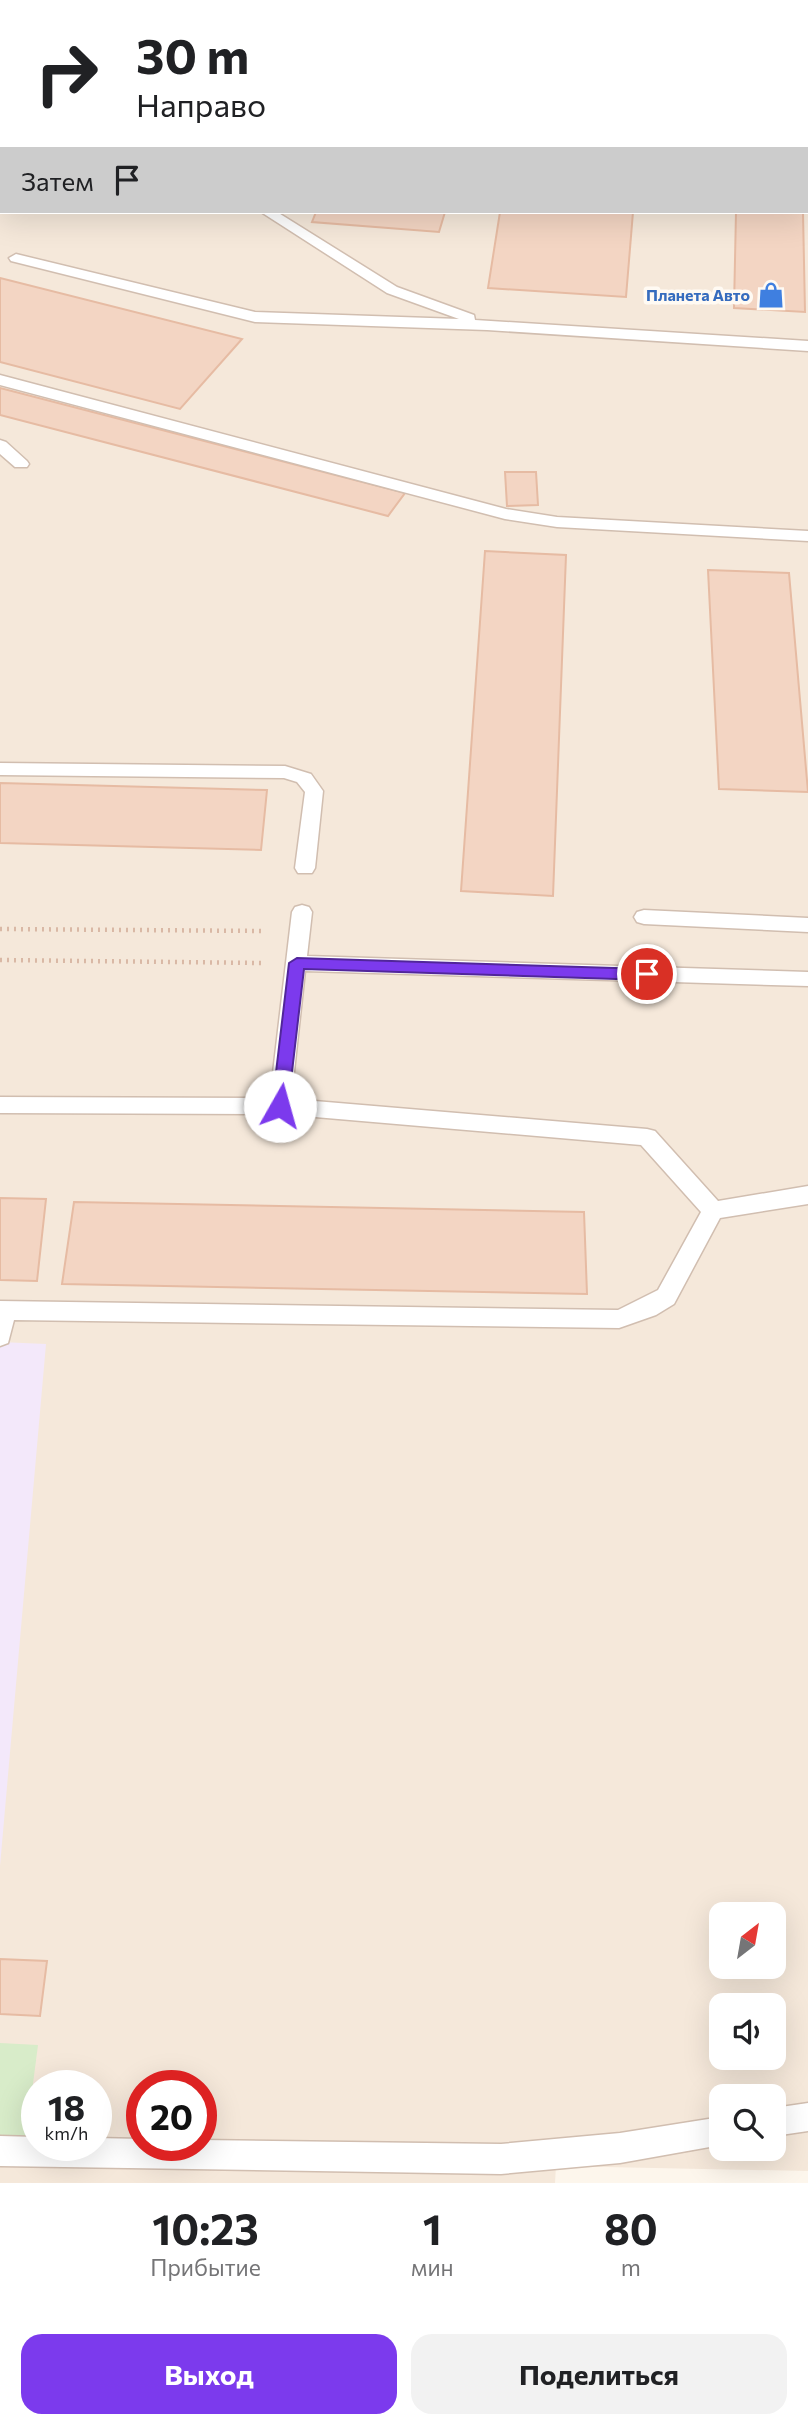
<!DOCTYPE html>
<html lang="ru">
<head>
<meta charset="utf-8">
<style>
  body { margin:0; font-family:Commissioner,sans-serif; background:#f2f2f2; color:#202124; height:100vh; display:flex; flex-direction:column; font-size:26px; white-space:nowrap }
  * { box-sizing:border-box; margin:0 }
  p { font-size:23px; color:#757577 }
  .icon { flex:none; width:38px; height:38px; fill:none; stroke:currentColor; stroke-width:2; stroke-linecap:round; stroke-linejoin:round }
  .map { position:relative; height:2183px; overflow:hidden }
  .side { display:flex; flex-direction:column; background:#fff; flex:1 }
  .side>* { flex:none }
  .hud { position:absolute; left:0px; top:0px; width:808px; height:214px; box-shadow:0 7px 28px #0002; background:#fff; color:#202124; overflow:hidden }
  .needle { width:46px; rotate:31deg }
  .tools { position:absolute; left:709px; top:1902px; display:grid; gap:14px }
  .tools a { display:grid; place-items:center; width:77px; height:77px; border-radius:14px; background:#fff; box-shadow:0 7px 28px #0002; font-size:35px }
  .speed { position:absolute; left:21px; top:2070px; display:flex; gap:14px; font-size:35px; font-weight:700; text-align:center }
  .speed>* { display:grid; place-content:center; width:91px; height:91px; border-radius:50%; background:#fff; box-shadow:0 7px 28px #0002; line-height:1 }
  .speed small { font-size:18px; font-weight:400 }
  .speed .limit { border:10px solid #d22; background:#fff; color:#111 }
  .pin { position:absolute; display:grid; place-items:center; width:60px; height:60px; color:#fff; margin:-30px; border:4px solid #fff; border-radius:50%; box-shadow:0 2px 7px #0007 }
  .me { position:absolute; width:77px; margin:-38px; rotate:7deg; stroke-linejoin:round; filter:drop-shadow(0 0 5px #0008) }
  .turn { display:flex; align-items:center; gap:24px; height:147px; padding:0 21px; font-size:32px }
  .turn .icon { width:91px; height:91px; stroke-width:2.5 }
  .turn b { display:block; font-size:49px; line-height:60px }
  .then { display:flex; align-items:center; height:66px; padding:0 21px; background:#0003; gap:14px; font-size:26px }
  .eta { display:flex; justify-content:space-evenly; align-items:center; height:119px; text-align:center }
  .eta b { font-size:42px; font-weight:700; line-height:49px }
  .cta { display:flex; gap:14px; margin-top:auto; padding:14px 21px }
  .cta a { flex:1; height:80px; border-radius:21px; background:#7c3aed; color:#fff; font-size:28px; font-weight:700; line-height:80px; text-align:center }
  .cta a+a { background:#f2f2f2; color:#202124 }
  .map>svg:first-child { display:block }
</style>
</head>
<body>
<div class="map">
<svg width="808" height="2183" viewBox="0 0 808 2183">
  <rect width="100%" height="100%" fill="#fdf6ec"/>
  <!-- residential -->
  <path fill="#f5e8da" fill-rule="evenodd" d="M 0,0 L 808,0 L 808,2171 L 556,2166 L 555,2183 L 0,2183 ZM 2,2 L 807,2 L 807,212 L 2,212 ZM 721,1914 L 774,1914 L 774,1967 L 721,1967 ZM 721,2006 L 774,2006 L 774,2058 L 721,2058 ZM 37,2086 L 96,2086 L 96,2146 L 37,2146 ZM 142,2086 L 201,2086 L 201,2146 L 142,2146 ZM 721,2096 L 774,2096 L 774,2149 L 721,2149 Z"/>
  <!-- education -->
  <path fill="#f3e8fa" d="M 0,1342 L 46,1344 L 0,1866 Z"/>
  <!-- green -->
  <path fill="#d8ecc9" d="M 0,2043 L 38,2045 L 24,2153 L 0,2152 Z"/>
  <!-- building -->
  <path fill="#f3d5c3" stroke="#e6bba3" stroke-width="2" d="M 98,0 L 278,0 L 287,2 L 96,2 Z
    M 748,0 L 808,0 L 808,96 L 807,2 Z
    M 316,212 L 445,212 L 439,232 L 312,222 Z
    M 500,212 L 633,212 L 626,297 L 488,288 Z
    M 736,212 L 803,213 L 805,312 L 734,308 Z
    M 0,278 L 242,339 L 180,409 L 0,362 Z
    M 0,388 L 405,493 L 388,516 L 0,415 Z
    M 505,472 L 536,472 L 538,505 L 507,506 Z
    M 485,551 L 566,555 L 553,896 L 461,891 Z
    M 708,570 L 789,573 L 808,792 L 719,789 Z
    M 0,783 L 267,790 L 261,850 L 0,843 Z
    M 0,1198 L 46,1199 L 37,1281 L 0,1280 Z
    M 74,1202 L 584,1212 L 587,1294 L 62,1284 Z
    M 0,1959 L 47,1961 L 40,2016 L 0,2014 Z"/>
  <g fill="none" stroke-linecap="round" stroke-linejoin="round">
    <!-- service casing -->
    <g stroke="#d1beb0" stroke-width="3">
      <path id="service" d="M 327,0 L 346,0 L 347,2 L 328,2 Z
        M 445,0 L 457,0 L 457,2 L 445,2 Z
        M 710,0 L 722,0 L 722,2 L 710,2 Z
        M 0,132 L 2,132 L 2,140 L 0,140 Z
        M 261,212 L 277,212 L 397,287 L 474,315 L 475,320 L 808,341 L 808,351 L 487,330 L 255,322 L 11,261 L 9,258 L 16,254 L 255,312 L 459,319 L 387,293 Z
        M 0,375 L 506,509 L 557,517 L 808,531 L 808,541 L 557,527 L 505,519 L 0,385 Z
        M 0,440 L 6,442 L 27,461 L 29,464 L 27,467 L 15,467 L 0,454 Z
        M 0,763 L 285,766 L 311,774 L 323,791 L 315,868 L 312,873 L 298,873 L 295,868 L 305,792 L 297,782 L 284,778 L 0,775 Z
        M 302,905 L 309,907 L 312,912 L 307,956 L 808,972 L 808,986 L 305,971 L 291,1099 L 647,1129 L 655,1131 L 718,1201 L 808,1186 L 808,1204 L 720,1218 L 674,1304 L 656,1315 L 619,1328 L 14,1320 L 8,1343 L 0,1346 L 0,1301 L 618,1310 L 658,1290 L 701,1212 L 641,1145 L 280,1114 L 0,1113 L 0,1097 L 270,1098 L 292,912 L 295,907 Z
        M 644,910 L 808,918 L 808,932 L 644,924 L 637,922 L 634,917 L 637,912 Z
        M 808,2103 L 808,2131 L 774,2136 L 774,2108 Z
        M 721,2117 L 721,2145 L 620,2163 L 501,2174 L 0,2166 L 0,2136 L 37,2137 L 37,2146 L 96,2146 L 96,2138 L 142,2139 L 142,2146 L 201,2146 L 201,2140 L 501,2144 L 620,2133 Z"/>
    </g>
    <!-- path -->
    <path stroke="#d9b8a5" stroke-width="4.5" stroke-dasharray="2 5" stroke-linecap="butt" d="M 0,929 L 265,931
      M 0,960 L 261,963"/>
    <!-- service -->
    <use href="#service" fill="#fff" fill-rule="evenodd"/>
  </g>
  <!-- route -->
  <path fill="#7c3aed" stroke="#51269a" stroke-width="2" d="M 297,958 L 647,969 L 654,974 L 647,980 L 304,969 L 288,1106 L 280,1113 L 272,1106 L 289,963 Z"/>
  <!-- icons -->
  <defs>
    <g id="shop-bare" transform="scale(2.1)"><path d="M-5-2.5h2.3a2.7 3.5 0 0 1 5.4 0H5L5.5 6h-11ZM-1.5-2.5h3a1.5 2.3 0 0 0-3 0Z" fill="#3f7fe0" stroke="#fffaf3" stroke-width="2.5" paint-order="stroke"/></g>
  </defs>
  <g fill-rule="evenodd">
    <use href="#shop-bare" x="771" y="295"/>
  </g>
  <g text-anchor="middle" stroke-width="7" stroke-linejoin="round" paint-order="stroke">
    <!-- far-shop labels -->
    <g font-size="16" font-weight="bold" fill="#366cbe" stroke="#fffaf3" text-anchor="end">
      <text x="750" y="301">Планета Авто</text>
    </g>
  </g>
</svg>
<div class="tools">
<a><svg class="needle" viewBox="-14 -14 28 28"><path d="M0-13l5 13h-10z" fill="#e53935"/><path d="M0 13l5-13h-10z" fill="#757577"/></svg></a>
<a><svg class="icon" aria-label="sound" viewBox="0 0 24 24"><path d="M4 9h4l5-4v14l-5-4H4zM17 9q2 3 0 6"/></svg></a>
<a><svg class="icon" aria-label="search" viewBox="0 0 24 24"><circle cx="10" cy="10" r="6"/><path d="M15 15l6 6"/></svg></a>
</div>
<div class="speed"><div>18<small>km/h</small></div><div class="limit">20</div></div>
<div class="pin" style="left:647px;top:974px;background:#d93025"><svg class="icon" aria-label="arrive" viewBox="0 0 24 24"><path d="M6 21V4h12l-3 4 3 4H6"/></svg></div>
<svg class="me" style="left:280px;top:1106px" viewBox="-20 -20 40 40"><circle r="19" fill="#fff"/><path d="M0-13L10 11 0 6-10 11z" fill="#7c3aed"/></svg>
<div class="hud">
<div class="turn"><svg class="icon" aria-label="right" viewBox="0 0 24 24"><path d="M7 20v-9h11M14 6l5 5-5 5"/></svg><div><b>30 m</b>Направо</div></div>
<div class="then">Затем<svg class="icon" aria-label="arrive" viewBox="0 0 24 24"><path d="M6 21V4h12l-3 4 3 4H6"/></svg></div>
</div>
</div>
<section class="side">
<div class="eta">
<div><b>10:23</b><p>Прибытие</p></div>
<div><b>1</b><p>мин</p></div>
<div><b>80</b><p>m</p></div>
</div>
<div class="cta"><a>Выход</a><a>Поделиться</a></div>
</section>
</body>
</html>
